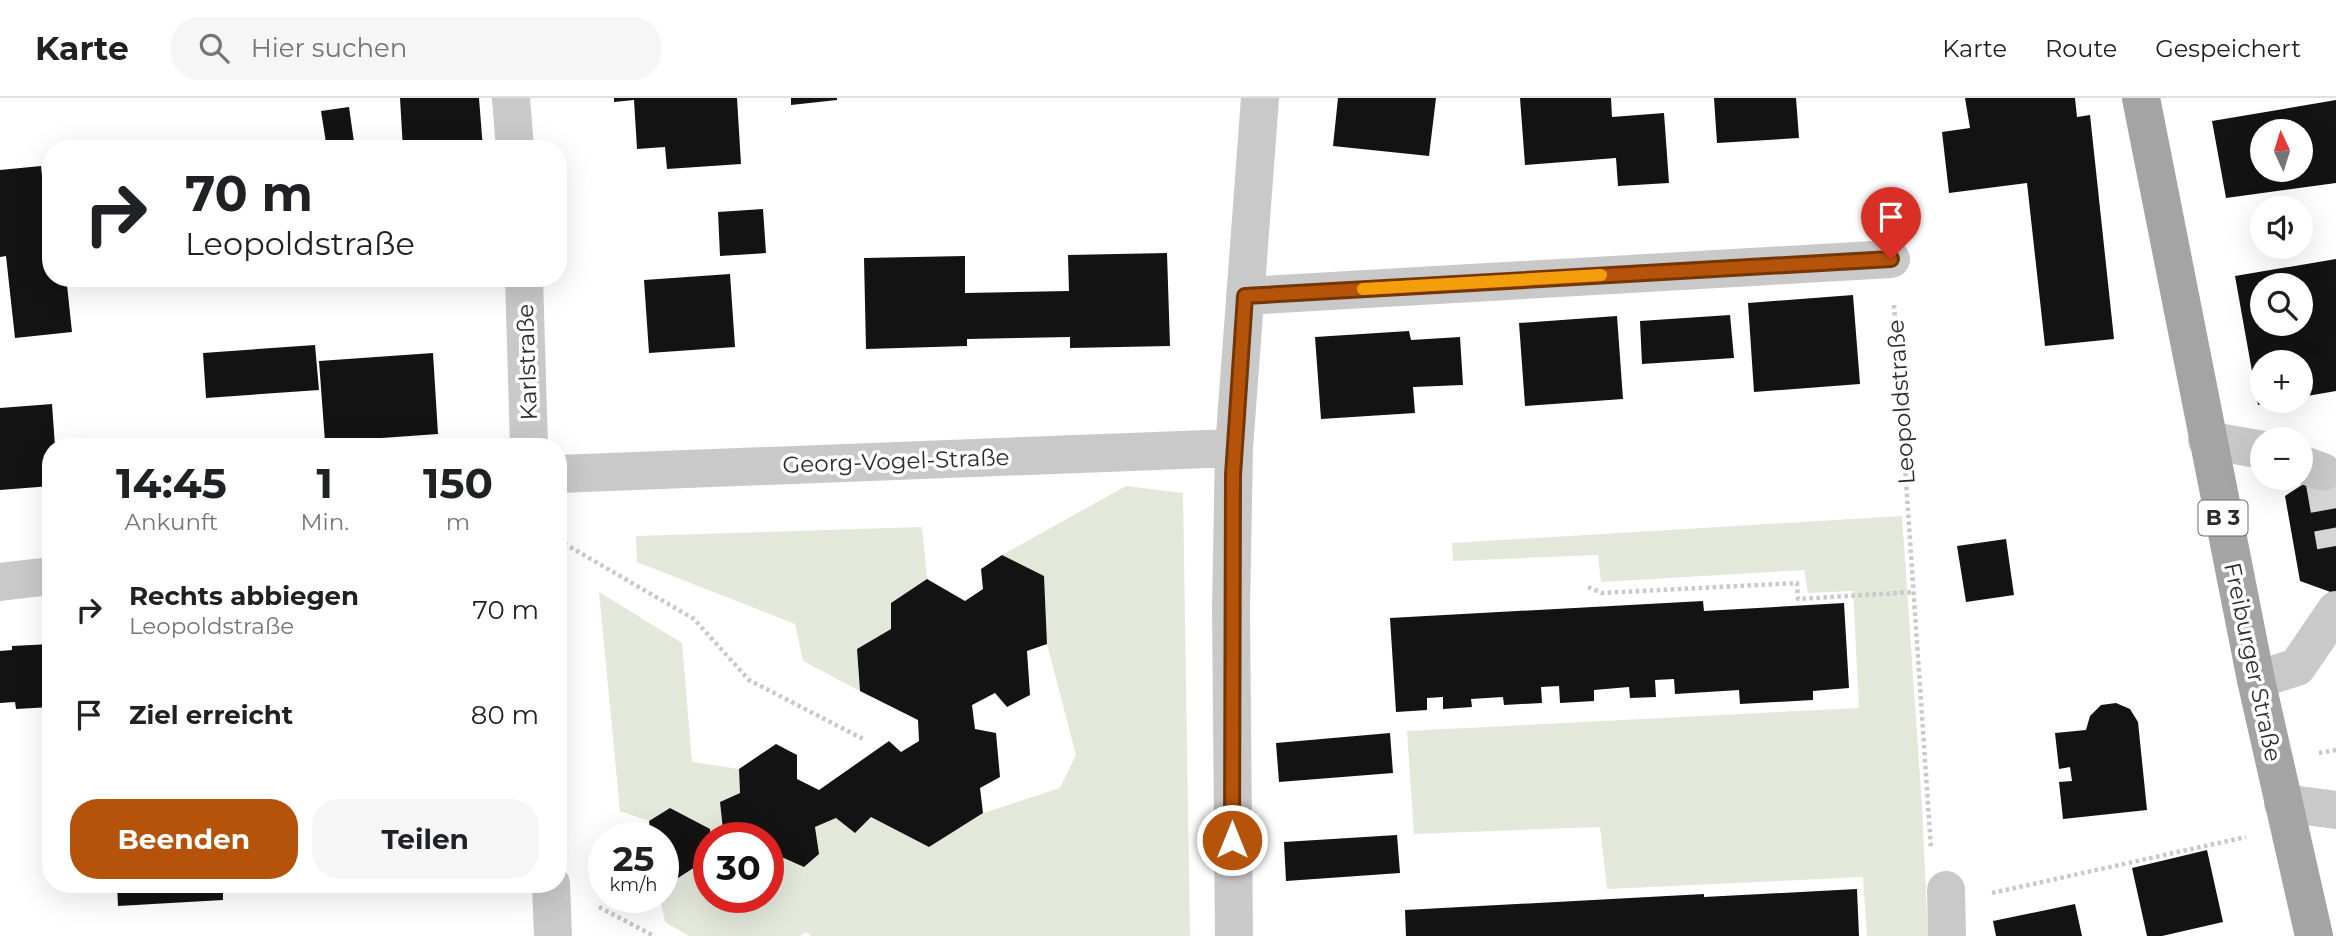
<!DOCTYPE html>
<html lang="de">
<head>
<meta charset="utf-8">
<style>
  body { margin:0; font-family:Montserrat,sans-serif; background:#f6f6f6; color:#202124; height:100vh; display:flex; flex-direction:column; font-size:26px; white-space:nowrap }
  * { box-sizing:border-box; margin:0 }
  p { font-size:23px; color:#757577 }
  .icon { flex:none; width:38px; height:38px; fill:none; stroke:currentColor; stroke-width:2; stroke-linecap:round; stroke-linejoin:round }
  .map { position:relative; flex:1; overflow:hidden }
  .side { position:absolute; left:42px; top:340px; width:525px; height:455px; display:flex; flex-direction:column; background:#fff; border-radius:28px; box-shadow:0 7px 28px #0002 }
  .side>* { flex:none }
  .guide { position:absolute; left:42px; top:42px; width:525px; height:147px; border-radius:28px; box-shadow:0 7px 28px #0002; background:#fff; color:#202124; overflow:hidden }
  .needle { width:46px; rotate:356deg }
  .buttons { position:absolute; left:2250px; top:21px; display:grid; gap:14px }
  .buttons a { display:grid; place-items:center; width:63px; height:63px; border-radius:50%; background:#fff; box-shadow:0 7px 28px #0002; font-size:35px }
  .speed { position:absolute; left:588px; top:724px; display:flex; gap:14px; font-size:35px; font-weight:700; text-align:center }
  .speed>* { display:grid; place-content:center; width:91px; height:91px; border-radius:50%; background:#fff; box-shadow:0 7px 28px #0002; line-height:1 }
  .speed small { font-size:18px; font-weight:400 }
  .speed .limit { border:10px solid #d22; background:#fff; color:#111 }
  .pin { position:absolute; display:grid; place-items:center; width:60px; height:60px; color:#fff; margin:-72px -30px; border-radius:50% 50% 50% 0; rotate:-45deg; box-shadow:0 0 7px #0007 }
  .pin .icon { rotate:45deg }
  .me { position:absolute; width:77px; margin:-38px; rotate:0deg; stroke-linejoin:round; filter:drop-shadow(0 0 5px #0008) }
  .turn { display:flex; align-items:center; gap:24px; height:147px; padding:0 28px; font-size:32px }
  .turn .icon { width:91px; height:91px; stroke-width:2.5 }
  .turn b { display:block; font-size:49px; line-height:60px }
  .eta { display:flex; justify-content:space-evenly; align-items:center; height:119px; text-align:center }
  .eta b { font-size:42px; font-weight:700; line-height:49px }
  .primary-button { display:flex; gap:14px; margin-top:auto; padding:14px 28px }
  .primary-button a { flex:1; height:80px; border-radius:28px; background:#b45309; color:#fff; font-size:28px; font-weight:700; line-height:80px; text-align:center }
  .primary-button a+a { background:#f6f6f6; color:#202124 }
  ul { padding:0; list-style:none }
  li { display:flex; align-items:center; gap:21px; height:105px; padding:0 28px }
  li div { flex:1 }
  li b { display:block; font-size:26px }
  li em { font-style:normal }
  header { display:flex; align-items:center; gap:42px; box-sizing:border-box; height:98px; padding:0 35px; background:#fff; border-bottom:2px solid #e0e0e0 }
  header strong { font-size:33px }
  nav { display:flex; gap:38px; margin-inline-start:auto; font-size:24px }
  .search { width:490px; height:63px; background:#f6f6f6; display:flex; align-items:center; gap:18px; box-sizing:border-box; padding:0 24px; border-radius:28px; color:#757577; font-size:26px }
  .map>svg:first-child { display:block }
</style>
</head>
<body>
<header>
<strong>Karte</strong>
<div class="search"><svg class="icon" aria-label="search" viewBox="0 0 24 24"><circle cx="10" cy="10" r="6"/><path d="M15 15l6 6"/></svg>Hier suchen</div>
<nav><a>Karte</a><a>Route</a><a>Gespeichert</a></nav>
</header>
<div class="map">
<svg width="2336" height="838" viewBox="0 0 2336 838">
  <rect width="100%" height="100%" fill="#fff"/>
  <!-- green -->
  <path fill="#e3e8db" d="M 1126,388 L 1183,395 L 1190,838 L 811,838 L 806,834 L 800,838 L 689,838 L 665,824 L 660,800 L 663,800 L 663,774 L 678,780 L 709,760 L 709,800 L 768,800 L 768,753 L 804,769 L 819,756 L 815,729 L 836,720 L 855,735 L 871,719 L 929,749 L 983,715 L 1060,690 L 1076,657 L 1047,546 L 1044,479 L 1002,457 Z
    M 1902,418 L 1922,708 L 1928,838 L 1867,838 L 1863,779 L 1607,791 L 1600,729 L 1414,736 L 1407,633 L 1859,610 L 1853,493 L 1808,495 L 1804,472 L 1601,484 L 1598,457 L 1453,463 L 1452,445 Z
    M 922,429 L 927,481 L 892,505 L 891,531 L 857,551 L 860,593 L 803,563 L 795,526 L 637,464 L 636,438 Z
    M 599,494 L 682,545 L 692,664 L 739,671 L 740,695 L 720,704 L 723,732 L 741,740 L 711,740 L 670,710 L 649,723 L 620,713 Z"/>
  <!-- building -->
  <path fill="#131313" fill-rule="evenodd" d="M 400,0 L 479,0 L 483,51 L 403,51 Z
    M 614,0 L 737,0 L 741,66 L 667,71 L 665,49 L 637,51 L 634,2 L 614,4 Z
    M 791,0 L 837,0 L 837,2 L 791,7 Z
    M 1338,0 L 1436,0 L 1429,58 L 1333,48 Z
    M 1520,0 L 1611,0 L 1612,19 L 1664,15 L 1669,85 L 1618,88 L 1616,60 L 1525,67 Z
    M 1714,0 L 1796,0 L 1799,40 L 1717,45 Z
    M 1965,0 L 2075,0 L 2077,19 L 2090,17 L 2114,241 L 2045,248 L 2027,85 L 1949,95 L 1942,34 L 1970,30 Z
    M 2336,2 L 2336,85 L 2226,100 L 2212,23 ZM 2263,33 L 2301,33 L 2301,72 L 2263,72 Z
    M 349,9 L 355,51 L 327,51 L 321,13 Z
    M 41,68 L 45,107 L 51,107 L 51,180 L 85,180 L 86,185 L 67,187 L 72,234 L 15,240 L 6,158 L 0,159 L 0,72 Z
    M 763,111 L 766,155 L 720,158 L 718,114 Z
    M 1167,155 L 1170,248 L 1070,250 L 1070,239 L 967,241 L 967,248 L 866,251 L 864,160 L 965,158 L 965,195 L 1069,193 L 1068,157 Z
    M 2336,161 L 2336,293 L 2301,299 L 2301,264 L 2263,264 L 2263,303 L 2273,304 L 2258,307 L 2235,178 ZM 2263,187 L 2301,187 L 2301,226 L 2263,226 Z
    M 730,176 L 735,249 L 649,255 L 644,182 Z
    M 1853,197 L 1860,286 L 1754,294 L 1748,205 Z
    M 1730,217 L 1734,260 L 1642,266 L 1640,223 Z
    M 1617,218 L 1623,301 L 1525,308 L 1519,225 Z
    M 1409,233 L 1411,242 L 1460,239 L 1463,287 L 1413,289 L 1415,315 L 1321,321 L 1315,239 Z
    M 315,247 L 319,292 L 206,300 L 203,255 Z
    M 433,255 L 438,336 L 325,344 L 319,263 Z
    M 52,306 L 55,348 L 51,348 L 51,388 L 0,392 L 0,310 Z
    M 2336,365 L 2336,496 L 2300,483 L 2285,398 Z
    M 2006,441 L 2014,497 L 1966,504 L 1957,448 Z
    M 1002,457 L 1044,478 L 1047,546 L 1027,553 L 1030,597 L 1007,609 L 995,595 L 972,607 L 975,631 L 996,635 L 1000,679 L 980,690 L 983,715 L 929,749 L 871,719 L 855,735 L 836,720 L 815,729 L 819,756 L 804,769 L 768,753 L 768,740 L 741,740 L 723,732 L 720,704 L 740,695 L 739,671 L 776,646 L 797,657 L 797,681 L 819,692 L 889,643 L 901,654 L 919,643 L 918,622 L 860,593 L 857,551 L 891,531 L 891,505 L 927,481 L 965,503 L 983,491 L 981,471 Z
    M 1703,503 L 1704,513 L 1844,505 L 1849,590 L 1813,593 L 1813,602 L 1740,606 L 1739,592 L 1675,596 L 1674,581 L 1655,582 L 1656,599 L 1630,600 L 1629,589 L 1594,592 L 1594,603 L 1560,605 L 1559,588 L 1541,589 L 1542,605 L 1504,607 L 1503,599 L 1471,601 L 1472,609 L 1443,611 L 1443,599 L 1427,600 L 1427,612 L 1396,614 L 1390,520 Z
    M 51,546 L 51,609 L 16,611 L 15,604 L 0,605 L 0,553 L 12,552 L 12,548 Z
    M 2116,605 L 2130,611 L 2138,624 L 2147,712 L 2063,721 L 2059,684 L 2072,683 L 2070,669 L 2059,671 L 2055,635 L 2086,632 L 2090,618 L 2101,607 Z
    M 1390,635 L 1393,675 L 1279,684 L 1276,645 Z
    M 670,710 L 710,731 L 711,740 L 709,760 L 678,780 L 663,774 L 663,740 L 651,740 L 649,723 Z
    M 1397,737 L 1400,775 L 1286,783 L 1284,744 Z
    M 2207,752 L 2223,824 L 2162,838 L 2147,838 L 2132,770 Z
    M 117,786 L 223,786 L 223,802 L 118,808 Z
    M 370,786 L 482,786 L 482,788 L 371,795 Z
    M 1857,791 L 1859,838 L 1406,838 L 1405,812 L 1704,796 L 1704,799 Z
    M 2075,806 L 2082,838 L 1996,838 L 1993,823 Z"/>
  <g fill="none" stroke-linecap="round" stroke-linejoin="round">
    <!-- minor-tunnel -->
    <path stroke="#d5d5d5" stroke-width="38" stroke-dasharray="38 19" stroke-linecap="butt" d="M 2323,374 L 2336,448"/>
    <!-- path -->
    <path stroke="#c9c9c9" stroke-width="4.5" stroke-dasharray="3.5 3.5" stroke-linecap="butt" d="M 1894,207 L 1931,750
      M 558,442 L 694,521 L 749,582 L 863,641
      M 1588,489 L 1602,495 L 1797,485 L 1798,501 L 1914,494
      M 2319,655 L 2336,652
      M 1992,795 L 2246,739
      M 599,809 L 654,838"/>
    <!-- minor -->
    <path stroke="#c9c9c9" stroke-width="38" d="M 511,0 L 515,51
      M 524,180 L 529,348
      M 1245,198 L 1891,161
      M 2207,342 L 2263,352
      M 2301,366 L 2323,374
      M 558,376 L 1234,350
      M 0,484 L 51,478
      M 2256,582 L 2297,569 L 2336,512
      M 2283,705 L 2336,712
      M 551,786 L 553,838
      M 1946,792 L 1947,838
      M 1234,838 L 1231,511 L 1234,350 L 1260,0"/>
    <!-- major -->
    <path stroke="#a4a4a4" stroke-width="38" d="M 2141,0 L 2256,582 L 2314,838"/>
  </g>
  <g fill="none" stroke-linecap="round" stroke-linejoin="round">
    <!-- route casing -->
    <g stroke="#753606" stroke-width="18">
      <path id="route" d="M 1232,742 L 1233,377 L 1245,198 L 1891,161"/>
    </g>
    <!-- route -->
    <use href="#route" stroke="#b45309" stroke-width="12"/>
    <!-- slow -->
    <path stroke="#f59e0b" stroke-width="12" d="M 1363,191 L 1601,177"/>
  </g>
  <g text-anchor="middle" stroke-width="7" stroke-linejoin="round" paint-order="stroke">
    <!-- shield labels -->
    <rect fill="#fff" stroke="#6b6b6b" stroke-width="2" x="2198.5" y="402.5" width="49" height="35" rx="5"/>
    <g font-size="21" font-weight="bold" fill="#2c2c2c">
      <text x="2223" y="427">B 3</text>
    </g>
    <!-- street labels -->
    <g font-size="23" fill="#2c2c2c" stroke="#fff">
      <text transform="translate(527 264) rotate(-92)" y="8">Karlstraße</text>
      <text transform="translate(1901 304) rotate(-94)" y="8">Leopoldstraße</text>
      <text transform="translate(896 363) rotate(-2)" y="8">Georg-Vogel-Straße</text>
      <text transform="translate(2253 564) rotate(78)" y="8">Freiburger Straße</text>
    </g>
  </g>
</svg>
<div class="buttons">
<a><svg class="needle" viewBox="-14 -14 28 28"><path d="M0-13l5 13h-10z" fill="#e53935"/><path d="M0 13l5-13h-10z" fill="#757577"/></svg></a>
<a><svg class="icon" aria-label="sound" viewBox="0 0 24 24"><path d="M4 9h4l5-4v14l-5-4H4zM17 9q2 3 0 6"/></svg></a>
<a><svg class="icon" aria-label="search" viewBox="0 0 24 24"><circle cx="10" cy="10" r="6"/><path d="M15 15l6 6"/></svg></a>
<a>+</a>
<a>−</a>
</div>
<div class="speed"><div>25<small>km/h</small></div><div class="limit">30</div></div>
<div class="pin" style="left:1891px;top:161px;background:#d93025"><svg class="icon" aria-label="arrive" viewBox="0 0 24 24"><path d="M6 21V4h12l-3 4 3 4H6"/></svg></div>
<svg class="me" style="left:1232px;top:742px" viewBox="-20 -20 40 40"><circle r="17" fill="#b45309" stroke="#fff" stroke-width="3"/><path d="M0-11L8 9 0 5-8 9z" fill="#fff"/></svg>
<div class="guide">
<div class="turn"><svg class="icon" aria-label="right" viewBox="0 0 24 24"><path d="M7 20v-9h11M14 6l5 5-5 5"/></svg><div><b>70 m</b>Leopoldstraße</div></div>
</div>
<section class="side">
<div class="eta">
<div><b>14:45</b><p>Ankunft</p></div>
<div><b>1</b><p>Min.</p></div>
<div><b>150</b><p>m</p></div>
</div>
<ul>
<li><svg class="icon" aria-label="right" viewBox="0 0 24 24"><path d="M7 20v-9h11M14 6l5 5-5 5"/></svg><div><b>Rechts abbiegen</b><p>Leopoldstraße</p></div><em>70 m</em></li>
<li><svg class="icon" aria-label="arrive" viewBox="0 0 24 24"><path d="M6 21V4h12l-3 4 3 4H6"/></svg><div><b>Ziel erreicht</b></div><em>80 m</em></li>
</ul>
<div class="primary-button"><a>Beenden</a><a>Teilen</a></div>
</section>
</div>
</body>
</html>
